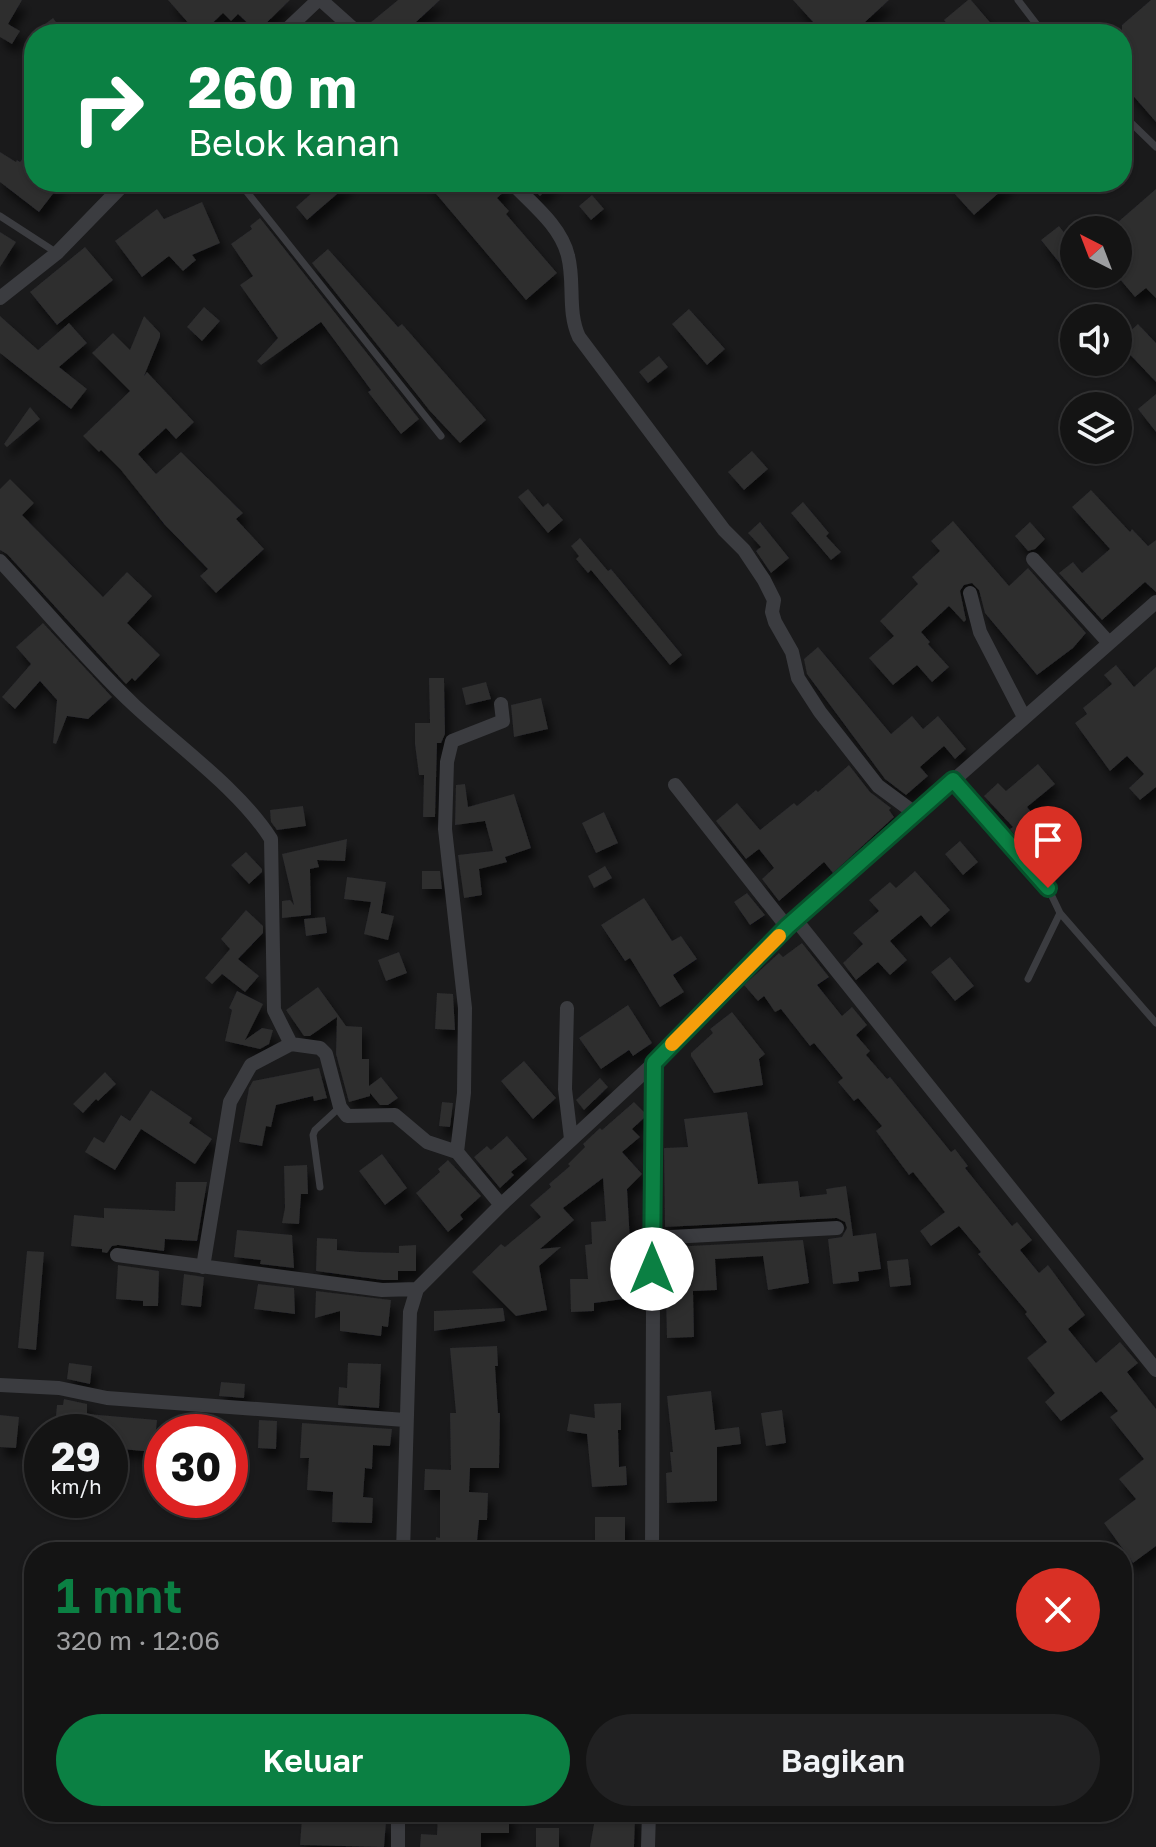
<!DOCTYPE html>
<html lang="id">
<head>
<meta charset="utf-8">
<style>
  body { margin:0; font-family:"Golos Text",sans-serif; background:#212122; color:#f1f3f6; height:100vh; display:flex; flex-direction:column; font-size:30px; white-space:nowrap }
  * { box-sizing:border-box; margin:0 }
  p { font-size:26px; color:#9d9ea0 }
  .icon { flex:none; width:44px; height:44px; fill:none; stroke:currentColor; stroke-width:2; stroke-linecap:round; stroke-linejoin:round }
  .map { position:relative; flex:1; overflow:hidden }
  .side { position:absolute; left:24px; top:1542px; width:1108px; height:280px; display:flex; flex-direction:column; background:#141414; border-radius:32px; box-shadow:0 2px 6px #0004,0 0 0 2px #333334 }
  .side>* { flex:none }
  .top-card { position:absolute; left:24px; top:24px; width:1108px; height:168px; border-radius:32px; box-shadow:0 2px 6px #0004,0 0 0 2px #333334; background:#0b8043; color:#fff; overflow:hidden }
  .needle { width:52px; rotate:318deg }
  .controls { position:absolute; left:1060px; top:216px; display:grid; gap:16px }
  .controls a { display:grid; place-items:center; width:72px; height:72px; border-radius:50%; background:#141414; box-shadow:0 2px 6px #0004,0 0 0 2px #333334; font-size:40px }
  .speed { position:absolute; left:24px; top:1414px; display:flex; gap:16px; font-size:40px; font-weight:700; text-align:center }
  .speed>* { display:grid; place-content:center; width:104px; height:104px; border-radius:50%; background:#141414; box-shadow:0 2px 6px #0004,0 0 0 2px #333334; line-height:1 }
  .speed small { font-size:20px; font-weight:400 }
  .speed .limit { border:12px solid #d22; background:#fff; color:#111 }
  .pin { position:absolute; display:grid; place-items:center; width:68px; height:68px; color:#fff; margin:-82px -34px; border-radius:50% 50% 50% 0; rotate:-45deg; box-shadow:0 0 8px #0007 }
  .pin .icon { rotate:45deg }
  .me { position:absolute; width:88px; margin:-44px; rotate:0deg; stroke-linejoin:round; filter:drop-shadow(0 0 6px #0008) }
  .turn { display:flex; align-items:center; gap:28px; height:168px; padding:0 32px; font-size:36px }
  .turn .icon { width:104px; height:104px; stroke-width:2.5 }
  .turn b { display:block; font-size:56px; line-height:68px }
  .round { display:grid; place-items:center; flex:none; width:84px; height:84px; border-radius:42px; background:#212122 }
  .head { display:flex; align-items:center; justify-content:space-between; height:136px; padding:0 32px }
  h1 { font-size:48px; font-weight:600; line-height:60px; color:#0b8043 }
  .cta { display:flex; gap:16px; margin-top:auto; padding:16px 32px }
  .cta a { flex:1; height:92px; border-radius:48px; background:#0b8043; color:#fff; font-size:32px; font-weight:600; line-height:92px; text-align:center }
  .cta a+a { background:#212122; color:#f1f3f6 }
  .map>svg:first-child { display:block }
</style>
</head>
<body>
<div class="map">
<svg width="1156" height="1847" viewBox="0 0 1156 1847">
  <defs>
    <filter id="shadow"><feDropShadow dx="5" dy="9" stdDeviation="4" flood-color="#0009"/></filter>
  </defs>
  <rect width="100%" height="100%" fill="#1a1a1b"/>
  <!-- building -->
  <path fill="#2d2d2f" filter="url(#shadow)" d="M 0,0 L 22,0 L 8,24 L 20,31 L 12,44 L 0,37 Z
    M 168,0 L 290,0 L 257,32 L 238,14 L 231,21 L 223,13 L 201,34 L 198,34 Z
    M 398,0 L 440,0 L 415,23 L 425,34 L 380,34 L 370,23 Z
    M 793,0 L 889,0 L 852,34 L 824,34 Z
    M 968,0 L 971,0 L 1000,34 L 956,34 L 944,20 Z
    M 1151,0 L 1156,0 L 1156,122 L 1122,83 L 1122,25 Z
    M 53,18 L 65,34 L 32,34 Z
    M 34,144 L 34,182 L 62,182 L 39,212 L 0,182 L 0,152 L 16,162 L 17,160 L 20,162 Z
    M 306,182 L 351,182 L 307,220 L 296,207 L 314,191 Z
    M 426,182 L 501,182 L 505,191 L 497,198 L 509,211 L 506,214 L 557,273 L 526,300 Z
    M 525,182 L 555,182 L 540,196 Z
    M 961,182 L 1011,182 L 974,215 L 952,191 Z
    M 1156,189 L 1156,298 L 1146,288 L 1135,297 L 1118,277 L 1118,222 Z
    M 592,195 L 604,209 L 591,220 L 579,206 Z
    M 202,202 L 220,243 L 192,255 L 196,260 L 183,271 L 169,256 L 142,277 L 115,241 L 157,209 L 164,219 Z
    M 260,218 L 419,419 L 401,434 L 368,392 L 371,390 L 321,322 L 261,365 L 257,361 L 278,338 L 240,285 L 253,276 L 231,244 L 252,229 L 250,226 Z
    M 1059,226 L 1074,245 L 1074,256 L 1062,266 L 1041,240 Z
    M 0,232 L 16,242 L 0,267 Z
    M 85,247 L 113,280 L 57,325 L 30,292 Z
    M 328,249 L 398,327 L 402,324 L 486,420 L 460,443 L 430,411 L 312,263 Z
    M 204,307 L 220,321 L 202,341 L 187,327 Z
    M 689,309 L 725,349 L 707,365 L 672,324 Z
    M 0,316 L 38,350 L 69,323 L 87,343 L 59,367 L 87,389 L 71,409 L 0,353 Z
    M 144,316 L 160,333 L 160,337 L 144,376 L 147,372 L 194,422 L 176,439 L 166,428 L 138,454 L 156,474 L 181,452 L 243,513 L 236,519 L 264,549 L 216,593 L 200,576 L 208,569 L 165,525 L 121,470 L 101,450 L 99,452 L 83,436 L 130,391 L 92,353 L 113,333 L 130,350 Z
    M 1138,324 L 1156,343 L 1156,382 L 1118,342 Z
    M 659,356 L 668,367 L 648,383 L 639,372 Z
    M 1156,394 L 1156,432 L 1138,409 Z
    M 30,407 L 40,419 L 7,447 L 4,444 Z
    M 752,451 L 768,469 L 744,490 L 728,472 Z
    M 10,479 L 34,503 L 22,515 L 103,597 L 127,572 L 152,596 L 127,623 L 160,655 L 135,681 L 132,678 L 126,684 L 124,682 L 7,554 L 0,550 L 0,489 Z
    M 528,489 L 543,507 L 548,503 L 563,520 L 548,533 L 518,497 Z
    M 1091,490 L 1130,532 L 1132,529 L 1148,546 L 1156,540 L 1156,592 L 1145,582 L 1102,620 L 1059,573 L 1073,562 L 1082,573 L 1110,549 L 1072,507 Z
    M 803,502 L 829,533 L 826,536 L 841,552 L 831,560 L 791,513 Z
    M 953,521 L 1009,586 L 1028,568 L 1086,633 L 1073,648 L 1037,675 L 985,613 L 979,590 L 972,583 L 964,585 L 960,591 L 966,620 L 964,622 L 949,606 L 921,632 L 930,642 L 928,644 L 949,667 L 932,682 L 917,665 L 893,685 L 869,658 L 894,636 L 880,621 L 918,584 L 912,577 L 940,551 L 931,541 Z
    M 760,522 L 789,558 L 771,573 L 756,551 L 761,547 L 748,533 Z
    M 1030,522 L 1045,539 L 1035,549 L 1028,551 L 1015,536 Z
    M 580,538 L 608,571 L 611,569 L 682,655 L 670,665 L 591,570 L 588,573 L 576,559 L 579,556 L 571,546 Z
    M 43,623 L 112,697 L 88,719 L 67,716 L 56,744 L 53,743 L 57,700 L 40,681 L 15,709 L 2,697 L 31,664 L 16,647 Z
    M 818,647 L 891,734 L 912,716 L 923,729 L 938,716 L 966,749 L 955,759 L 944,746 L 920,767 L 928,776 L 906,795 L 885,779 L 807,674 L 804,659 Z
    M 1116,665 L 1134,687 L 1156,667 L 1156,787 L 1140,800 L 1129,788 L 1144,774 L 1127,756 L 1110,771 L 1075,723 L 1087,714 L 1083,708 L 1112,684 L 1104,675 Z
    M 429,678 L 444,678 L 445,734 L 441,743 L 437,743 L 435,817 L 423,817 L 424,775 L 419,775 L 415,744 L 415,723 L 430,723 Z
    M 486,682 L 491,699 L 466,705 L 462,688 Z
    M 541,698 L 548,729 L 514,737 L 511,705 Z
    M 1038,764 L 1055,784 L 1027,807 L 1055,841 L 1034,858 L 1010,829 L 1013,827 L 984,796 L 998,783 L 1006,791 Z
    M 849,765 L 870,792 L 891,808 L 889,810 L 894,817 L 833,873 L 824,862 L 779,901 L 762,879 L 774,868 L 759,849 L 746,859 L 716,821 L 737,803 L 760,830 L 794,803 L 797,806 L 816,790 L 818,792 Z
    M 465,784 L 468,807 L 514,794 L 531,848 L 505,857 L 507,862 L 479,869 L 482,895 L 464,898 L 458,855 L 493,851 L 485,821 L 455,825 L 456,785 Z
    M 303,806 L 306,826 L 277,830 L 271,822 L 270,810 Z
    M 604,812 L 618,843 L 596,853 L 582,823 Z
    M 347,839 L 345,861 L 317,860 L 319,867 L 310,869 L 311,915 L 282,918 L 282,901 L 290,900 L 294,905 L 282,854 Z
    M 960,841 L 978,862 L 963,875 L 945,854 Z
    M 246,852 L 262,869 L 262,872 L 249,884 L 231,865 Z
    M 605,866 L 612,878 L 594,888 L 588,876 Z
    M 422,871 L 440,871 L 442,889 L 422,889 Z
    M 915,871 L 950,910 L 931,927 L 921,915 L 890,941 L 907,960 L 890,975 L 878,962 L 856,980 L 843,963 L 863,944 L 853,933 L 879,911 L 869,900 L 890,882 L 896,888 Z
    M 347,877 L 386,882 L 381,913 L 394,916 L 388,940 L 364,934 L 371,902 L 344,899 Z
    M 747,893 L 765,915 L 750,925 L 734,902 Z
    M 644,898 L 672,941 L 681,936 L 697,959 L 673,975 L 684,992 L 660,1007 L 630,958 L 625,961 L 601,925 Z
    M 246,910 L 263,926 L 263,933 L 238,959 L 259,976 L 245,992 L 222,974 L 212,984 L 205,978 L 230,949 L 221,939 Z
    M 325,917 L 327,933 L 306,936 L 304,919 Z
    M 802,943 L 829,977 L 817,985 L 842,1016 L 852,1007 L 867,1025 L 856,1035 L 870,1051 L 866,1055 L 887,1079 L 890,1077 L 951,1152 L 955,1149 L 968,1166 L 965,1168 L 1012,1226 L 1017,1222 L 1032,1240 L 1020,1250 L 1039,1273 L 1048,1265 L 1085,1315 L 1068,1329 L 1096,1363 L 1120,1342 L 1138,1363 L 1127,1372 L 1156,1409 L 1156,1546 L 1133,1563 L 1104,1523 L 1136,1499 L 1119,1479 L 1144,1459 L 1110,1417 L 1118,1411 L 1101,1391 L 1061,1421 L 1045,1402 L 1055,1393 L 1027,1358 L 1047,1342 L 1025,1314 L 1027,1312 L 978,1254 L 981,1252 L 959,1226 L 931,1246 L 920,1231 L 945,1212 L 913,1172 L 909,1175 L 876,1131 L 882,1126 L 858,1098 L 854,1101 L 838,1082 L 843,1078 L 814,1043 L 810,1046 L 781,1009 L 775,1012 L 764,996 L 758,1001 L 744,985 L 779,953 L 783,957 Z
    M 399,952 L 407,973 L 386,981 L 378,960 Z
    M 950,957 L 974,986 L 955,1001 L 931,972 Z
    M 318,987 L 346,1026 L 362,1027 L 362,1059 L 369,1059 L 369,1086 L 381,1077 L 398,1098 L 388,1105 L 380,1105 L 370,1093 L 370,1096 L 349,1102 L 336,1054 L 337,1017 L 310,1036 L 304,1036 L 286,1010 Z
    M 237,991 L 263,1004 L 245,1040 L 262,1028 L 273,1030 L 269,1044 L 260,1049 L 225,1041 L 232,1010 L 229,1008 Z
    M 437,993 L 453,994 L 455,1030 L 435,1029 Z
    M 628,1005 L 652,1043 L 633,1056 L 629,1050 L 601,1069 L 579,1038 Z
    M 732,1012 L 765,1054 L 759,1059 L 763,1085 L 714,1093 L 691,1056 L 691,1053 L 713,1033 L 710,1029 Z
    M 524,1061 L 556,1098 L 533,1119 L 501,1081 Z
    M 319,1068 L 327,1098 L 314,1101 L 313,1096 L 276,1105 L 271,1127 L 266,1126 L 262,1146 L 239,1142 L 249,1088 L 253,1081 Z
    M 105,1072 L 116,1084 L 98,1101 L 96,1099 L 83,1113 L 73,1104 Z
    M 600,1078 L 608,1087 L 584,1110 L 576,1100 Z
    M 151,1090 L 192,1118 L 189,1123 L 212,1139 L 195,1164 L 141,1129 L 115,1170 L 85,1152 L 94,1137 L 104,1143 L 121,1115 L 130,1121 Z
    M 442,1102 L 453,1103 L 450,1127 L 439,1126 Z
    M 634,1102 L 644,1112 L 644,1118 L 632,1129 L 640,1137 L 622,1152 L 642,1174 L 627,1189 L 630,1242 L 633,1241 L 638,1297 L 594,1303 L 594,1311 L 571,1312 L 570,1279 L 588,1279 L 585,1245 L 592,1244 L 591,1222 L 606,1221 L 603,1178 L 563,1208 L 574,1220 L 540,1249 L 561,1247 L 539,1266 L 547,1310 L 516,1316 L 472,1272 L 501,1244 L 505,1247 L 541,1217 L 530,1205 L 551,1187 L 549,1184 L 570,1166 L 568,1164 L 585,1147 L 583,1144 L 600,1128 L 602,1130 Z
    M 747,1112 L 758,1184 L 798,1181 L 800,1197 L 827,1194 L 826,1189 L 846,1186 L 853,1236 L 876,1233 L 881,1269 L 858,1272 L 859,1281 L 833,1284 L 828,1239 L 842,1237 L 847,1228 L 845,1222 L 837,1218 L 665,1227 L 664,1148 L 688,1147 L 684,1119 Z
    M 507,1136 L 527,1159 L 511,1172 L 514,1175 L 500,1188 L 474,1157 L 487,1146 L 491,1150 Z
    M 382,1154 L 407,1188 L 385,1205 L 359,1171 Z
    M 448,1160 L 481,1196 L 460,1215 L 463,1219 L 448,1232 L 416,1193 L 440,1172 L 438,1169 Z
    M 307,1165 L 308,1194 L 301,1194 L 299,1224 L 282,1223 L 285,1208 L 284,1166 Z
    M 176,1182 L 207,1182 L 197,1241 L 165,1239 L 164,1251 L 118,1245 L 112,1246 L 107,1253 L 102,1252 L 102,1249 L 71,1246 L 74,1215 L 104,1218 L 104,1208 L 175,1211 Z
    M 237,1230 L 292,1235 L 294,1268 L 260,1264 L 261,1260 L 234,1257 Z
    M 317,1238 L 337,1239 L 337,1250 L 360,1252 L 399,1253 L 399,1246 L 416,1245 L 416,1271 L 398,1271 L 398,1280 L 383,1280 L 316,1271 Z
    M 803,1240 L 809,1283 L 768,1290 L 763,1256 L 715,1259 L 717,1290 L 693,1291 L 694,1337 L 667,1338 L 666,1298 L 675,1298 L 671,1247 Z
    M 27,1251 L 44,1252 L 36,1350 L 18,1348 Z
    M 908,1259 L 911,1285 L 890,1287 L 887,1261 Z
    M 118,1265 L 159,1271 L 158,1306 L 143,1306 L 143,1301 L 116,1299 Z
    M 184,1274 L 204,1277 L 201,1307 L 181,1305 Z
    M 258,1284 L 294,1288 L 295,1314 L 254,1309 Z
    M 316,1291 L 391,1300 L 388,1327 L 382,1326 L 381,1336 L 340,1331 L 340,1311 L 315,1318 Z
    M 503,1308 L 505,1321 L 434,1331 L 434,1311 Z
    M 497,1346 L 498,1366 L 495,1366 L 498,1413 L 500,1413 L 499,1468 L 470,1468 L 469,1492 L 488,1493 L 487,1520 L 479,1520 L 476,1552 L 435,1552 L 436,1537 L 440,1538 L 440,1490 L 424,1490 L 425,1469 L 451,1470 L 450,1413 L 456,1413 L 450,1348 Z
    M 69,1363 L 92,1366 L 90,1384 L 67,1379 Z
    M 348,1363 L 381,1364 L 379,1408 L 338,1405 L 339,1387 L 347,1388 Z
    M 221,1382 L 245,1384 L 244,1398 L 219,1396 Z
    M 711,1391 L 715,1430 L 739,1427 L 741,1444 L 717,1447 L 717,1501 L 667,1503 L 666,1473 L 672,1472 L 670,1452 L 673,1452 L 667,1396 Z
    M 64,1399 L 87,1404 L 87,1414 L 157,1420 L 154,1452 L 110,1448 L 110,1432 L 55,1426 L 57,1405 L 63,1405 Z
    M 621,1403 L 621,1430 L 618,1430 L 619,1467 L 626,1466 L 627,1485 L 592,1487 L 587,1434 L 567,1431 L 570,1414 L 595,1418 L 594,1404 Z
    M 782,1410 L 786,1443 L 766,1446 L 761,1413 Z
    M 0,1415 L 19,1417 L 16,1448 L 0,1447 Z
    M 259,1420 L 277,1421 L 276,1449 L 258,1448 Z
    M 302,1423 L 392,1429 L 390,1446 L 373,1445 L 372,1469 L 365,1468 L 363,1497 L 373,1498 L 372,1523 L 332,1522 L 333,1492 L 307,1490 L 309,1458 L 300,1458 Z
    M 595,1517 L 625,1517 L 625,1552 L 605,1552 L 606,1545 L 595,1545 Z
    M 309,1812 L 364,1812 L 364,1821 L 386,1822 L 384,1847 L 300,1845 L 302,1818 L 309,1819 Z
    M 438,1812 L 509,1812 L 509,1833 L 481,1833 L 481,1847 L 420,1847 L 421,1834 L 437,1835 Z
    M 596,1813 L 635,1816 L 634,1847 L 590,1847 Z
    M 536,1828 L 559,1828 L 559,1847 L 536,1847 Z"/>
  <g fill="none" stroke-linecap="round" stroke-linejoin="round">
    <!-- lane -->
    <path stroke="#3b3c40" stroke-width="7" d="M 1018,0 L 1044,34
      M 1122,114 L 1156,147
      M 239,182 L 441,436
      M 0,216 L 57,253
      M 953,780 L 1048,888 L 1060,913 L 1028,979
      M 1060,913 L 1156,1023
      M 320,1187 L 313,1135 L 315,1130 L 340,1107"/>
    <!-- street -->
    <path stroke="#3b3c40" stroke-width="14" d="M 321,0 L 359,34
      M 282,34 L 318,0
      M 511,182 C 532,204 561,226 568,256 C 575,283 567,311 579,337 L 724,530 L 744,550 L 764,580 L 774,600 L 772,612 L 775,622 L 792,652 L 798,678 L 820,712 L 878,786 L 916,814
      M 0,298 L 57,253 L 126,182
      M 1033,559 L 1109,643
      M 0,561 C 45,609 87,661 135,706 C 178,746 240,790 271,839 L 274,1010 L 291,1044
      M 970,593 L 980,632 L 1024,717
      M 675,785 L 787,927
      M 796,920 L 1156,1370
      M 567,1008 L 565,1089 L 571,1139
      M 457,1152 L 464,1093 L 465,1008 L 445,829 L 447,762 L 452,741 L 503,721 L 501,704
      M 652,1238 L 837,1228
      M 117,1255 L 382,1290 L 417,1289
      M 203,1267 L 230,1102 L 251,1065 L 291,1044 L 320,1048 L 326,1054 L 340,1107 L 347,1116 L 395,1115 L 427,1142 L 457,1152 L 501,1205
      M 0,1385 L 59,1388 L 107,1398 L 405,1420
      M 403,1552 L 410,1312 L 417,1289 L 501,1205 L 654,1063 L 787,927 L 1156,602
      M 652,1552 L 654,1063
      M 398,1847 L 398,1812
      M 648,1847 L 649,1812"/>
  </g>
  <g fill="none" stroke-linecap="round" stroke-linejoin="round">
    <!-- route casing -->
    <g stroke="#07532c" stroke-width="20">
      <path id="route" d="M 652,1269 L 654,1063 L 787,927 L 953,780 L 1048,888"/>
    </g>
    <!-- route -->
    <use href="#route" stroke="#0b8043" stroke-width="14"/>
    <!-- slow -->
    <path stroke="#f59e0b" stroke-width="14" d="M 672,1044 L 779,936"/>
  </g>
</svg>
<div class="controls">
<a><svg class="needle" viewBox="-14 -14 28 28"><path d="M0-13l5 13h-10z" fill="#e53935"/><path d="M0 13l5-13h-10z" fill="#9d9ea0"/></svg></a>
<a><svg class="icon" aria-label="sound" viewBox="0 0 24 24"><path d="M4 9h4l5-4v14l-5-4H4zM17 9q2 3 0 6"/></svg></a>
<a><svg class="icon" aria-label="layers" viewBox="0 0 24 24"><path d="M12 4l9 5-9 5-9-5zM3 14l9 5 9-5"/></svg></a>
</div>
<div class="speed"><div>29<small>km/h</small></div><div class="limit">30</div></div>
<div class="pin" style="left:1048px;top:888px;background:#d93025"><svg class="icon" aria-label="arrive" viewBox="0 0 24 24"><path d="M6 21V4h12l-3 4 3 4H6"/></svg></div>
<svg class="me" style="left:652px;top:1269px" viewBox="-20 -20 40 40"><circle r="19" fill="#fff"/><path d="M0-13L10 11 0 6-10 11z" fill="#0b8043"/></svg>
<div class="top-card">
<div class="turn"><svg class="icon" aria-label="right" viewBox="0 0 24 24"><path d="M7 20v-9h11M14 6l5 5-5 5"/></svg><div><b>260 m</b>Belok kanan</div></div>
</div>
<section class="side">
<div class="head"><div><h1>1 mnt</h1><p>320 m · 12:06</p></div><a class="round" style="background:#d93025;color:#fff"><svg class="icon" aria-label="close" viewBox="0 0 24 24"><path d="M6 6l12 12M18 6L6 18"/></svg></a></div>
<div class="cta"><a>Keluar</a><a>Bagikan</a></div>
</section>
</div>
</body>
</html>
